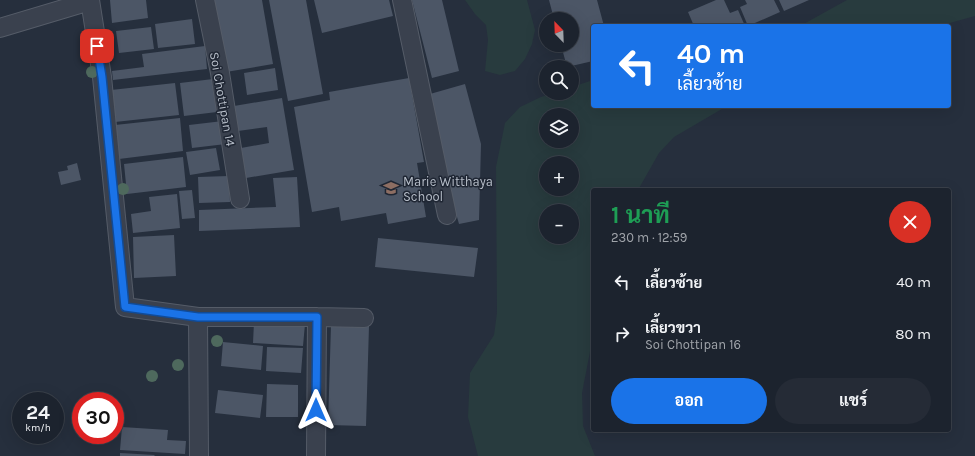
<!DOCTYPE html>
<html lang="th">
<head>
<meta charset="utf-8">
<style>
  body { margin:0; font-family:Karla,Sarabun,sans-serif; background:#252b36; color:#f1f3f6; height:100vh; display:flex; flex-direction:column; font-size:15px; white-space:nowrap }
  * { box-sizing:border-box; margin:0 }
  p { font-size:13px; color:#a0a4aa }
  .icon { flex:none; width:22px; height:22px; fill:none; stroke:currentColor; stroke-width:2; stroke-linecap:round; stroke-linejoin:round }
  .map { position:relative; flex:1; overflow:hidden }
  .drawer { position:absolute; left:591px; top:188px; width:360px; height:244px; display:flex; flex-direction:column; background:#1c232e; border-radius:4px; box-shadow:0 4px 16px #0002,0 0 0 1px #3a404a }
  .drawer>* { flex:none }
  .banner { position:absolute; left:591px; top:24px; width:360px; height:84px; border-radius:4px; box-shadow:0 4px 16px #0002,0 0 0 1px #3a404a; background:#1a73e8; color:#fff; overflow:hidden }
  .needle { width:26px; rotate:337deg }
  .buttons { position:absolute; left:539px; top:12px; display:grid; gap:8px }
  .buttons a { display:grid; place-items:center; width:40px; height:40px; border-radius:50%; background:#1c232e; box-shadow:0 4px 16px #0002,0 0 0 1px #3a404a; font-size:20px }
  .speed { position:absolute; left:12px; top:392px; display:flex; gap:8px; font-size:20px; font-weight:700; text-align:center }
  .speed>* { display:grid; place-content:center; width:52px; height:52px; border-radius:50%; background:#1c232e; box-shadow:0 4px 16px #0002,0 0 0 1px #3a404a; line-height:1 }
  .speed small { font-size:10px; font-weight:400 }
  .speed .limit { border:6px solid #d22; background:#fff; color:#111 }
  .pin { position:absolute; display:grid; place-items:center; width:34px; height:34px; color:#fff; margin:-17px; border-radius:8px; box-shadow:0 2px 6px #0006 }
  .me { position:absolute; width:44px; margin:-22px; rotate:0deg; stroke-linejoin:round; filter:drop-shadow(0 0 3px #0008) }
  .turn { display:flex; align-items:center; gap:14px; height:84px; padding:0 20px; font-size:18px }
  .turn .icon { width:52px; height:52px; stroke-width:2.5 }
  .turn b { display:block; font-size:28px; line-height:34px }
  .round { display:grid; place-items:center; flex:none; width:42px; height:42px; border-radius:21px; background:#252b36 }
  .summary { display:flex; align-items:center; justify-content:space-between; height:68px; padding:0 20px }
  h1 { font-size:24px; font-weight:700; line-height:30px; color:#1e9e55 }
  .cta { display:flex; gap:8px; margin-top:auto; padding:8px 20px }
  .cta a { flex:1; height:46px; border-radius:24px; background:#1a73e8; color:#fff; font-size:16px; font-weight:700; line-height:46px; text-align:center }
  .cta a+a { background:#252b36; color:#f1f3f6 }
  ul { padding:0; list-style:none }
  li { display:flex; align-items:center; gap:12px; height:52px; padding:0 20px }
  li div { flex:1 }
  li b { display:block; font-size:15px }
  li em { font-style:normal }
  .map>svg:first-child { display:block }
</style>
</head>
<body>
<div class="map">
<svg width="975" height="456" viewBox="0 0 975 456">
  <rect width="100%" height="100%" fill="#262f3d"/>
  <!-- green -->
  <path fill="#283b3e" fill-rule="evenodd" d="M 465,0 L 527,0 L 535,30 L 532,44 L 525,59 L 515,71 L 500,75 L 485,71 L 488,40 L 486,25 L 475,14 Z
    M 847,0 L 975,0 L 975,16 L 939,26 L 800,26 Z
    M 593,80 L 593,106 L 727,106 L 674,137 L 659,153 L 638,190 L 593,190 L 593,336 L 582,393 L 583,426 L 595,456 L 478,456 L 468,417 L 470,373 L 494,335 L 497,313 L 496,167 L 505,123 L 520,107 L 541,97 L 553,93 L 572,93 L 572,87 ZM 546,115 L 572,115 L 572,141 L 546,141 ZM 546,163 L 572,163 L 572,189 L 546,189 ZM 546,211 L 572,211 L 572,237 L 546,237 Z"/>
  <!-- building -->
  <path fill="#4c5666" d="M 110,0 L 146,0 L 148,18 L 112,23 Z
    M 213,0 L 262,0 L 273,64 L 226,72 Z
    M 269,0 L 306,0 L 323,94 L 288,101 Z
    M 314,0 L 389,0 L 393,16 L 322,33 Z
    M 412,0 L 442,0 L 459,71 L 432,78 Z
    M 549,0 L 597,0 L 604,26 L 593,26 L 593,61 L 567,67 L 561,45 L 572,45 L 572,19 L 554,19 Z
    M 716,0 L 724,0 L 730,13 L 738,10 L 745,26 L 694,26 L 688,12 Z
    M 745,0 L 774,0 L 780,12 L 748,26 L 740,7 L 747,4 Z
    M 779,0 L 809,0 L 784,11 Z
    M 192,19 L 195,44 L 158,48 L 155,24 Z
    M 151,27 L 154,49 L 119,53 L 116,31 Z
    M 205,46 L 207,69 L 113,80 L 112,71 L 144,67 L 142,54 Z
    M 275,68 L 278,90 L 247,95 L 244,73 Z
    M 409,78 L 424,162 L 417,163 L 426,217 L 388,224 L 386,213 L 341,221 L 339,207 L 312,212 L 294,107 L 330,100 L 329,92 Z
    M 213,79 L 217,112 L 184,116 L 180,83 Z
    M 175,83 L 179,115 L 115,122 L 111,90 Z
    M 465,84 L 481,144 L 479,220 L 459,224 L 423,96 Z
    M 282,98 L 294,170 L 246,178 L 241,148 L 269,143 L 267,127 L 238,131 L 234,106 Z
    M 180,118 L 183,151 L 119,159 L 115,125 Z
    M 223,121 L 226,144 L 192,148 L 189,125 Z
    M 216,148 L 220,170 L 190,175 L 186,152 Z
    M 183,157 L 186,187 L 127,194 L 124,164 Z
    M 77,163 L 81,180 L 61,185 L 58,172 L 68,170 L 67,166 Z
    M 229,176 L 230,202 L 199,203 L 198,177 Z
    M 297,177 L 300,227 L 199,231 L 199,210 L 276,207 L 273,178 Z
    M 192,190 L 195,218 L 182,219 L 179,191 Z
    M 177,194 L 180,228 L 133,233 L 131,214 L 151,211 L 149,197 Z
    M 174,235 L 176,276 L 134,278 L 133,237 Z
    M 378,238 L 478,248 L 474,277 L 375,267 Z
    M 254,322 L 305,324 L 303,346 L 253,343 Z
    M 331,325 L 369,326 L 366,426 L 328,425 Z
    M 223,342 L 263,346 L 261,370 L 221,366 Z
    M 267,347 L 303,348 L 301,373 L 266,371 Z
    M 267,384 L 298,385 L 298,417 L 266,417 Z
    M 218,390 L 263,395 L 260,418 L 215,413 Z
    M 122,427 L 168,430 L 167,440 L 186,441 L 185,454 L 120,450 Z
    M 120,453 L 155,455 L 154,456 L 120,456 Z"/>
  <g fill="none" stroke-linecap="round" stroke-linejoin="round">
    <!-- minor casing -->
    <g stroke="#555c68" stroke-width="20">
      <path id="minor" d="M 90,0 L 102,77 L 125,307 L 198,317 L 317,317 L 364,318
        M 205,0 L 220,73 L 240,199
        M 402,0 L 447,215
        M 0,28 L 90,1
        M 198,317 L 199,456
        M 316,456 L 317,317"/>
    </g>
    <!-- minor -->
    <use href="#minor" stroke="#3a414e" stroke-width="18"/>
  </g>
  <!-- trees -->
  <g fill="#4e695d">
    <circle cx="92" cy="72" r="6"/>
    <circle cx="123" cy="189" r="6"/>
    <circle cx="217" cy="341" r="6"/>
    <circle cx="178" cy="365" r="6"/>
    <circle cx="152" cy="376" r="6"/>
  </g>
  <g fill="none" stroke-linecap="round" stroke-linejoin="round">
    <!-- route casing -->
    <g stroke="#114b97" stroke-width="10">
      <path id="route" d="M 97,46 L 102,77 L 125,307 L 198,317 L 317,317 L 316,410"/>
    </g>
    <!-- route -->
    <use href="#route" stroke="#1a73e8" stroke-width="7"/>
  </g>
  <!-- icons -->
  <defs>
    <g id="school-bare" transform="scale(1.2)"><path d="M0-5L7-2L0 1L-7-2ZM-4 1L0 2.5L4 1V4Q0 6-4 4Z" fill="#8d6e63" stroke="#1f2633" stroke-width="2.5" paint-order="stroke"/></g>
  </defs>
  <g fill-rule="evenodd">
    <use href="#school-bare" x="391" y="188"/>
  </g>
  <g text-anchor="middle" stroke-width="3" stroke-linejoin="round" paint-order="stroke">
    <!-- street labels -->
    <g font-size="13" fill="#b6bdc8" stroke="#1f2633">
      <text transform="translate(223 99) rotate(80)" y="5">Soi Chottipan 14</text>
    </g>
    <!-- poi labels -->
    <g font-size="13" fill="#b6bdc8" stroke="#1f2633" text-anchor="start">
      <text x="403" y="186">Marie Witthaya<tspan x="403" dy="15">School</tspan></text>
    </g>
  </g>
</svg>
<div class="buttons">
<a><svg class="needle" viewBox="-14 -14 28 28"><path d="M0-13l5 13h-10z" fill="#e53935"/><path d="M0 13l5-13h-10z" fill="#a0a4aa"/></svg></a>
<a><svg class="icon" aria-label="search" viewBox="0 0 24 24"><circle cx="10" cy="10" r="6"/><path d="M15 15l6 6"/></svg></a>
<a><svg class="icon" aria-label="layers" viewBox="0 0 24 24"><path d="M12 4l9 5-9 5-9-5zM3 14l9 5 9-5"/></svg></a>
<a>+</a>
<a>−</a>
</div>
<div class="speed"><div>24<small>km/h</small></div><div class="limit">30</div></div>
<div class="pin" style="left:97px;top:46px;background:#d93025"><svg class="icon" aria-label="arrive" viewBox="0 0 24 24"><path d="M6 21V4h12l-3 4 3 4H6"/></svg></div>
<svg class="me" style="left:316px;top:410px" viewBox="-20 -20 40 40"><path d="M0-17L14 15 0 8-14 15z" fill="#1a73e8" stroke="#fff" stroke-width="4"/></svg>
<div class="banner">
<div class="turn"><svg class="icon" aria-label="left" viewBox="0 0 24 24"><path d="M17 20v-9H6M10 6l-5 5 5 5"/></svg><div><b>40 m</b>เลี้ยวซ้าย</div></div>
</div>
<section class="drawer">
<div class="summary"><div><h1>1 นาที</h1><p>230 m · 12:59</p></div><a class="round" style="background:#d93025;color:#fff"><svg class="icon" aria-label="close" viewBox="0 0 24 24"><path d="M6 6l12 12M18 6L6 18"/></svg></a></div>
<ul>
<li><svg class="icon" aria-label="left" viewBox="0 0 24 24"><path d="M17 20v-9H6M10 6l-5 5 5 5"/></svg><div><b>เลี้ยวซ้าย</b></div><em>40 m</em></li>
<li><svg class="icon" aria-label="right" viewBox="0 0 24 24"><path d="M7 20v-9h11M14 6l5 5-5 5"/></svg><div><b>เลี้ยวขวา</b><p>Soi Chottipan 16</p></div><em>80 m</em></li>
</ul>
<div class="cta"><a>ออก</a><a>แชร์</a></div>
</section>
</div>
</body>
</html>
